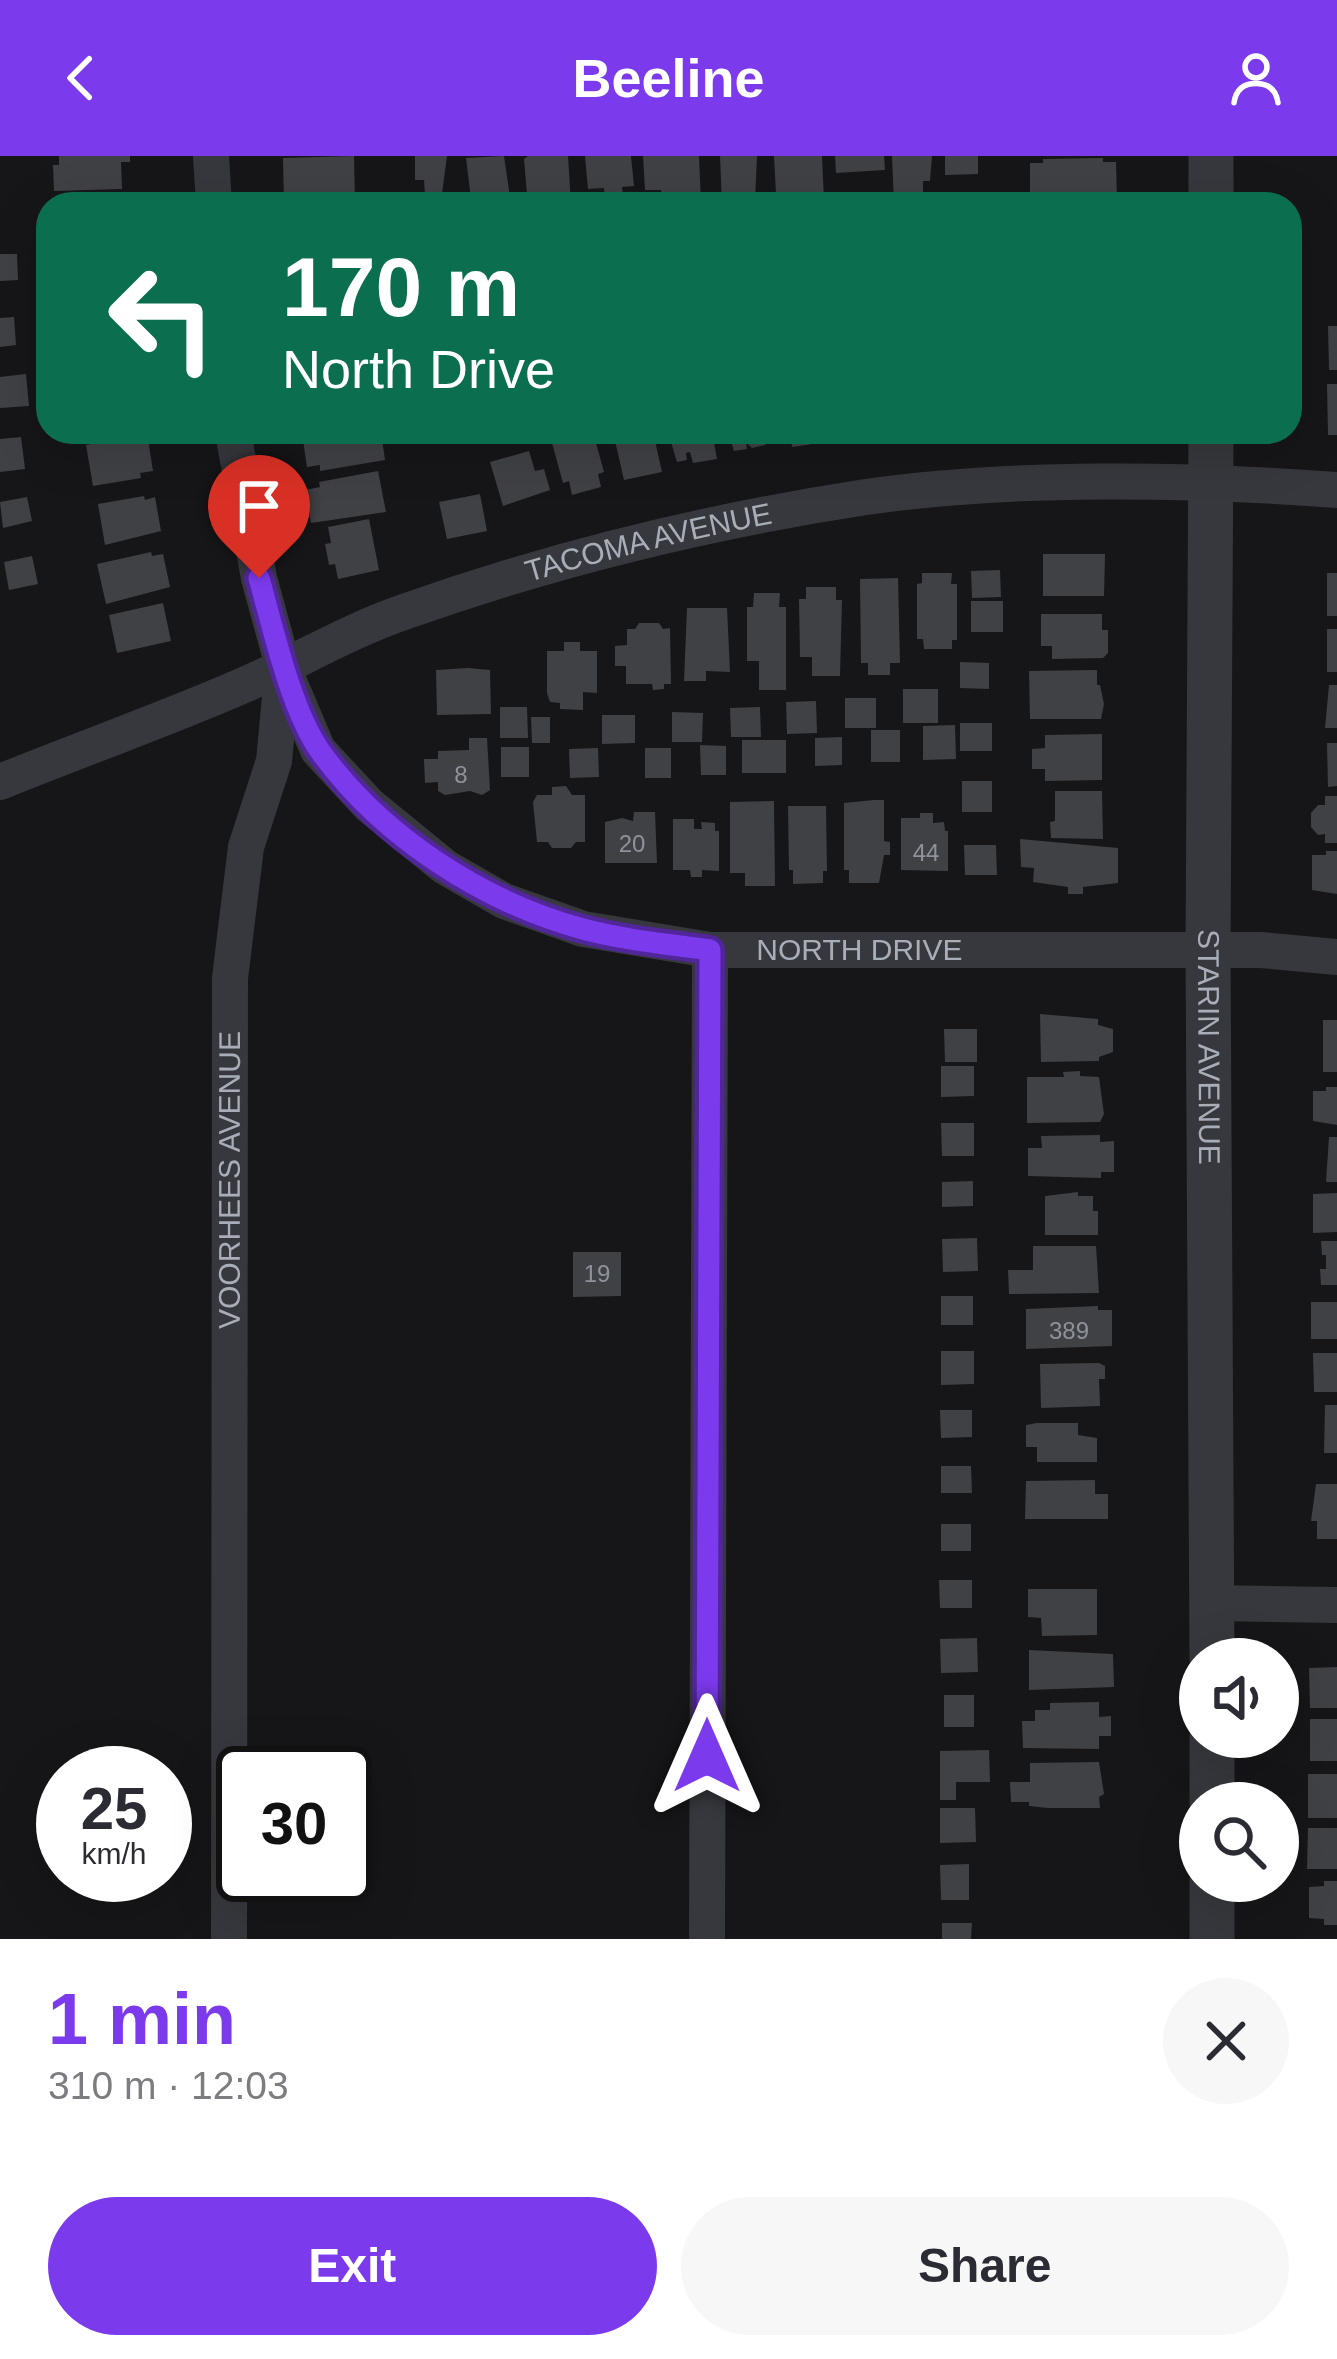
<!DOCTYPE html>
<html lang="en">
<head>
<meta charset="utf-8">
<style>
  body { margin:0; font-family:Helvetica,sans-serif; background:#f7f7f7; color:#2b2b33; height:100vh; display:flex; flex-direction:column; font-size:45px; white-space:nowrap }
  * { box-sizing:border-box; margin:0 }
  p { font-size:39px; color:#7c7c81 }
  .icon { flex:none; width:66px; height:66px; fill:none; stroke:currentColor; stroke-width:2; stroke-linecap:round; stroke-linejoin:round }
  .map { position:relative; height:1783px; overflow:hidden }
  .panel { display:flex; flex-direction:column; background:#fff; flex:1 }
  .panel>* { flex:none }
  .guide { position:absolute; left:36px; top:36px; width:1266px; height:252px; border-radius:36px; box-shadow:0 12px 48px #0002; background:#0b6e4f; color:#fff; overflow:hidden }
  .controls { position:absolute; left:1179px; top:1482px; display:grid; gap:24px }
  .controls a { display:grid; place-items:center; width:120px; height:120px; border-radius:50%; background:#fff; box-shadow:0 12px 48px #0002; font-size:60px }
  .speed { position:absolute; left:36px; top:1590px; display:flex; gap:24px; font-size:60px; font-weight:700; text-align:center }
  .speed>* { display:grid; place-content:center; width:156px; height:156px; border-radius:50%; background:#fff; box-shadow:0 12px 48px #0002; line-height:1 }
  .speed small { font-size:30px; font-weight:400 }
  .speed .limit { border:6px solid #111; border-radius:18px; background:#fff; color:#111 }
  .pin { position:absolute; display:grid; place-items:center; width:102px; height:102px; color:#fff; margin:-123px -51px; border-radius:50% 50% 50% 0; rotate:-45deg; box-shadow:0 0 12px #0007 }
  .pin .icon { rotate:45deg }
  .me { position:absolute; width:132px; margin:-66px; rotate:0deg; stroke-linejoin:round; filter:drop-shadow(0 0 9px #0008) }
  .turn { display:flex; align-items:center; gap:42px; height:252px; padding:0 48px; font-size:54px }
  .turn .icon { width:156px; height:156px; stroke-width:2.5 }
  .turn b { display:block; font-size:84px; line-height:102px }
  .round { display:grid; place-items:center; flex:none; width:126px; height:126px; border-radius:63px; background:#f7f7f7 }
  .overview { display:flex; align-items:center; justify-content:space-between; height:204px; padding:0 48px }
  h1 { font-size:72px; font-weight:800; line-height:90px; color:#7c3aed }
  .action { display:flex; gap:24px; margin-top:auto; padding:24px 48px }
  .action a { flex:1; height:138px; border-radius:72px; background:#7c3aed; color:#fff; font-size:48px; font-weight:800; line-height:138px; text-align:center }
  .action a+a { background:#f7f7f7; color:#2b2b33 }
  header { display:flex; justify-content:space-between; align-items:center; height:156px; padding:0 48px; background:#7c3aed; color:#fff; font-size:54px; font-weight:800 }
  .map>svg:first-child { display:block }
</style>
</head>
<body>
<header><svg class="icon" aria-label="back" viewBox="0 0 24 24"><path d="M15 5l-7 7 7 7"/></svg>Beeline<svg class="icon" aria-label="person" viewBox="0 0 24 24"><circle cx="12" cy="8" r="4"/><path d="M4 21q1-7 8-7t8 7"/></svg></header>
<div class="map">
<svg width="1337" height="1783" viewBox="0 0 1337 1783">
  <rect width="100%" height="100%" fill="#161618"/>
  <!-- building -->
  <path fill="#404145" d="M 59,0 L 130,0 L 130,6 L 121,6 L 122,33 L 54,35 L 53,9 L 59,9 Z
    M 354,0 L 355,46 L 284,48 L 283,2 Z
    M 415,0 L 447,0 L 442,38 L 425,39 L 424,24 L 415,24 Z
    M 504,0 L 511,48 L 463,48 L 471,43 L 466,2 Z
    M 528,0 L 568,0 L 571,48 L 549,48 L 549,37 L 527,38 L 524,3 Z
    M 585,0 L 631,0 L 634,30 L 622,31 L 623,41 L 605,43 L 604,32 L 588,33 Z
    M 643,0 L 699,0 L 701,48 L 662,48 L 661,34 L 645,34 Z
    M 720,0 L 757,0 L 755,44 L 722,48 Z
    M 774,0 L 822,0 L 824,44 L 795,45 L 795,37 L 776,38 Z
    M 835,0 L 884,0 L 885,14 L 836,17 Z
    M 892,0 L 932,0 L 930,25 L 923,25 L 923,37 L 916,37 L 916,48 L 894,48 Z
    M 945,0 L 978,0 L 978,18 L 945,19 Z
    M 1103,2 L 1103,6 L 1116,6 L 1117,43 L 1043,48 L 1043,44 L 1030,44 L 1030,7 L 1043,7 L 1043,3 Z
    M 0,98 L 17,98 L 18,124 L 0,125 Z
    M 14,161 L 16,189 L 0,191 L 0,162 Z
    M 1328,170 L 1337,170 L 1337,214 L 1329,214 Z
    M 26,218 L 29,250 L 0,252 L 0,221 Z
    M 1327,228 L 1337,228 L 1337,279 L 1328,279 Z
    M 314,276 L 381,276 L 385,304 L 320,315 L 320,309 L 307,311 L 303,284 L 315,282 Z
    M 549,276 L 593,276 L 604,316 L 598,318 L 601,331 L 572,339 L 569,325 L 563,327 Z
    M 613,276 L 653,276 L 662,316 L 624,324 Z
    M 668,276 L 712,276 L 717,303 L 693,307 L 690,296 L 686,297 L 687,304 L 677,306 Z
    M 728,276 L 771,276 L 772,281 L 765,289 L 752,292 L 746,286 L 747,293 L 734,295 Z
    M 790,276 L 832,276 L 833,285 L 792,291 Z
    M 21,281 L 25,313 L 0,316 L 0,283 Z
    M 134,281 L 135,286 L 148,283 L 153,315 L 140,317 L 141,322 L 93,330 L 86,289 Z
    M 529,295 L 535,315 L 544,313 L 550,334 L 503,350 L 490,306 Z
    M 378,315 L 386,356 L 311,367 L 305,334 L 320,331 L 319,326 Z
    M 480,338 L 487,375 L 447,383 L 439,346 Z
    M 144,340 L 145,344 L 155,341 L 161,375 L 105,389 L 98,348 Z
    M 27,341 L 32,365 L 3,372 L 0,346 Z
    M 369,363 L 379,414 L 338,423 L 335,408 L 329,409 L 325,388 L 331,387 L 328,371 Z
    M 151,396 L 152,400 L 163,398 L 170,431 L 106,448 L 97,408 Z
    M 1043,398 L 1105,398 L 1104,440 L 1043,440 Z
    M 32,400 L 38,428 L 9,434 L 4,406 Z
    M 1000,414 L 1001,441 L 972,442 L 971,415 Z
    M 922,417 L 952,417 L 951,428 L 957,428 L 957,484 L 952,484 L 952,493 L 924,493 L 923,483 L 917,483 L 917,428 L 922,427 Z
    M 1327,417 L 1337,417 L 1337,460 L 1327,460 Z
    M 898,422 L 900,507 L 890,507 L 890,519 L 868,519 L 868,507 L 861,507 L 860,423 Z
    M 806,431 L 836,431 L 836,444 L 842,444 L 840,520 L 812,520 L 812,501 L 800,501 L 799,443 L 806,443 Z
    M 754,437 L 780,437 L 779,451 L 786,451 L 786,534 L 759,534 L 759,505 L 747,505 L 747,451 L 753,451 Z
    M 971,445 L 1003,445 L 1003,476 L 971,476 Z
    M 163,447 L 171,485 L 117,497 L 109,459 Z
    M 687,452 L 727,452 L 730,516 L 706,515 L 706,525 L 684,525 Z
    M 1041,458 L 1102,458 L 1102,474 L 1108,474 L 1108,497 L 1103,502 L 1052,503 L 1052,490 L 1041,490 Z
    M 639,467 L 659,467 L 663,473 L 670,472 L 671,528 L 664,528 L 664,533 L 653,534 L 652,528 L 626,528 L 626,510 L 615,510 L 615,490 L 627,489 L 627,473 L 635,473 Z
    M 1327,473 L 1337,473 L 1337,516 L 1327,516 Z
    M 564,486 L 580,486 L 580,495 L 597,495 L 597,537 L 583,536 L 583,554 L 560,553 L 560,547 L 550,546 L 547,537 L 547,495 L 564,495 Z
    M 960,506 L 989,507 L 989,533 L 960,532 Z
    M 468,512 L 490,514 L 491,558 L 437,559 L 436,514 Z
    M 1097,514 L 1097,529 L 1100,529 L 1104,548 L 1101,563 L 1030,563 L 1029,515 Z
    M 1329,529 L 1337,529 L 1337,572 L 1325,572 Z
    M 903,533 L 938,533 L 938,567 L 903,567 Z
    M 845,542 L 876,542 L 876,572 L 845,572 Z
    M 816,545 L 817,577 L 787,578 L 786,546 Z
    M 500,551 L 527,551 L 528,582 L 500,582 Z
    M 760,551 L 761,581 L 731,581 L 730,552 Z
    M 672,556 L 703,557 L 702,586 L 672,586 Z
    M 602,559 L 635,559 L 635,587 L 602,588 Z
    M 531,561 L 550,561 L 550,587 L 532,587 Z
    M 960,567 L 992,567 L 992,595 L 960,595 Z
    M 955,569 L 956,603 L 923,604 L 923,570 Z
    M 871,574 L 900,574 L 900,606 L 871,606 Z
    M 1102,578 L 1102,624 L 1045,625 L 1045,613 L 1032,613 L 1032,593 L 1045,592 L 1045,579 Z
    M 842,581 L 842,609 L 815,610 L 815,582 Z
    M 469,582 L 487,582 L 490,634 L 482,639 L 470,635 L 445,639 L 438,635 L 438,626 L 425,627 L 424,603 L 438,603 L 438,595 L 469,594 Z
    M 742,584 L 786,584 L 786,617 L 742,617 Z
    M 1327,587 L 1337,587 L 1337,630 L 1328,631 Z
    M 700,589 L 726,590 L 726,619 L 701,619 Z
    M 501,591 L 529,591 L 529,621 L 501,621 Z
    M 598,592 L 599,621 L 570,622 L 569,593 Z
    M 645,592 L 671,592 L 671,622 L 645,622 Z
    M 962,625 L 992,625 L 992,656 L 962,656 Z
    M 566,630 L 572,639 L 585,639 L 585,686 L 576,686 L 571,692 L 552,692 L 548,686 L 537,686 L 533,646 L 537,639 L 552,639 L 552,631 Z
    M 1055,635 L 1102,635 L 1103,683 L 1051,682 L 1050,666 L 1055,665 Z
    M 1325,640 L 1337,640 L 1337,687 L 1325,687 L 1325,678 L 1318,679 L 1311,671 L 1311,657 L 1318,649 L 1325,649 Z
    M 874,644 L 884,644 L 884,685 L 890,686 L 890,699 L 884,699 L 879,727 L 849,727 L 849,714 L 844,714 L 844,647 Z
    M 774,645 L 775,730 L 745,730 L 745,717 L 730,717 L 730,646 Z
    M 788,650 L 826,650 L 827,715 L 823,715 L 823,727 L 793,728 L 793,714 L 789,714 Z
    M 634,656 L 655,656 L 657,707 L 605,707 L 605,666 L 622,662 L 633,665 Z
    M 920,657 L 933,657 L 933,667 L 944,666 L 945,675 L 948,675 L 948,715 L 901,714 L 901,662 L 920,662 Z
    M 673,663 L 694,663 L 694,673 L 702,673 L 701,666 L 715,667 L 715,675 L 719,675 L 719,715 L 702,714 L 702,721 L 691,721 L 690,714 L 673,714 Z
    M 1020,683 L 1118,692 L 1118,727 L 1083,731 L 1083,738 L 1068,738 L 1068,731 L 1033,726 L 1034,712 L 1021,711 Z
    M 964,689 L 996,689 L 997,719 L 965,719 Z
    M 1326,695 L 1337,695 L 1337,738 L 1312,734 L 1312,699 L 1326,699 Z
    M 1040,858 L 1098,863 L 1098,869 L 1113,873 L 1113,896 L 1099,901 L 1099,905 L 1041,906 Z
    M 1323,864 L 1337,864 L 1337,916 L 1323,916 Z
    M 944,873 L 977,873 L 977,906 L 945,906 Z
    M 941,910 L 974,910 L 974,940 L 941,941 Z
    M 1080,915 L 1080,920 L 1099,921 L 1104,958 L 1100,966 L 1027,967 L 1027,921 L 1064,921 L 1063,916 Z
    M 1326,931 L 1337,931 L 1337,969 L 1313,965 L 1313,935 L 1326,935 Z
    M 941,967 L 974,967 L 974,1000 L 942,1000 Z
    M 1100,979 L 1100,986 L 1114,985 L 1114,1016 L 1101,1016 L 1101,1022 L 1028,1020 L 1028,992 L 1042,992 L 1041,980 Z
    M 1329,981 L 1337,981 L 1337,1026 L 1326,1026 Z
    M 973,1025 L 973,1050 L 942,1051 L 942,1026 Z
    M 1078,1036 L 1078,1040 L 1093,1040 L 1093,1055 L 1098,1055 L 1098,1079 L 1045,1079 L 1045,1040 Z
    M 1337,1037 L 1337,1076 L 1313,1077 L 1313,1038 Z
    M 977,1082 L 978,1115 L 943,1116 L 942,1083 Z
    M 1321,1085 L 1337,1085 L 1337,1129 L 1321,1129 L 1320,1113 L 1326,1113 L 1326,1099 L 1322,1099 Z
    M 1033,1090 L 1096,1090 L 1099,1137 L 1009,1138 L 1008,1114 L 1033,1114 Z
    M 573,1096 L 621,1096 L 621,1140 L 573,1141 Z
    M 941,1140 L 973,1140 L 973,1169 L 941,1169 Z
    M 1311,1146 L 1337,1146 L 1337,1183 L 1311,1183 Z
    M 1098,1150 L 1098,1154 L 1112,1154 L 1112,1190 L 1026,1193 L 1026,1153 Z
    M 941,1195 L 974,1195 L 974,1228 L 941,1229 Z
    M 1313,1197 L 1337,1197 L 1337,1236 L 1314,1236 Z
    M 1099,1207 L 1105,1210 L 1105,1223 L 1099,1223 L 1100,1250 L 1041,1252 L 1040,1208 Z
    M 1325,1249 L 1337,1249 L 1337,1297 L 1324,1297 Z
    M 940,1254 L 972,1254 L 972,1281 L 941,1282 Z
    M 1037,1267 L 1078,1267 L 1078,1279 L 1097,1282 L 1097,1306 L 1037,1306 L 1037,1291 L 1026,1291 L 1026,1269 Z
    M 941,1310 L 971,1310 L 972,1337 L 941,1337 Z
    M 1095,1324 L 1095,1338 L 1108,1338 L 1108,1363 L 1025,1363 L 1026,1325 Z
    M 1316,1328 L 1337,1328 L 1337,1383 L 1317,1383 L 1317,1365 L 1311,1365 Z
    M 941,1368 L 971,1368 L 971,1395 L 941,1395 Z
    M 939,1424 L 972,1424 L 972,1452 L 940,1452 Z
    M 1028,1433 L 1097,1433 L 1097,1479 L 1042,1480 L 1041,1462 L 1028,1461 Z
    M 977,1482 L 978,1516 L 941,1517 L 940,1483 Z
    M 1029,1494 L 1113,1498 L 1114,1531 L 1029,1534 Z
    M 1337,1511 L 1337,1552 L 1310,1552 L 1309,1512 Z
    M 944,1539 L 974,1539 L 974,1571 L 944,1571 Z
    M 1099,1546 L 1099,1561 L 1111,1560 L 1111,1580 L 1099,1580 L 1099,1593 L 1023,1592 L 1022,1565 L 1035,1565 L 1035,1554 L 1050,1554 L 1050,1547 Z
    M 1310,1563 L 1337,1563 L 1337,1605 L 1310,1605 Z
    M 989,1594 L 990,1626 L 956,1626 L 956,1644 L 940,1644 L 940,1595 Z
    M 1099,1606 L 1104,1638 L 1099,1641 L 1100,1652 L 1048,1652 L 1029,1650 L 1029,1646 L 1011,1646 L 1010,1626 L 1030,1626 L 1030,1607 Z
    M 1308,1618 L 1337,1618 L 1337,1662 L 1308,1662 Z
    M 940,1652 L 975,1652 L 976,1686 L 940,1687 Z
    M 1308,1672 L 1337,1672 L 1337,1713 L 1307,1713 Z
    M 969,1708 L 969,1744 L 941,1744 L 940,1709 Z
    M 1324,1725 L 1337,1725 L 1337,1769 L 1324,1769 L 1324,1763 L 1309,1762 L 1309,1731 L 1324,1730 Z
    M 942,1767 L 972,1767 L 971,1783 L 942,1783 Z"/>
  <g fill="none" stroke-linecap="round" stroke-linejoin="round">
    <!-- minor -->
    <g stroke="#37383d" stroke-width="36">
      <path d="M 211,0 L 214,48"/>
      <path id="s1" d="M 284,514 L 318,594 L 369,649 L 445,711 L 504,745 L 583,773 L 710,794 L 1261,794 L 1337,801"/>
      <path id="s2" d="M 0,626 C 81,593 164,564 244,529 C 297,506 347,476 401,457 C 550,404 709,365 866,341 C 1012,320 1190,323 1337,334"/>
      <path d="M 1211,1447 L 1337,1449"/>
      <path id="s3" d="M 229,1783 L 230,822 L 246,691 L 274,605 L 283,510 L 259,422 L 233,276"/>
      <path d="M 707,1783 L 710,794"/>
    </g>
    <!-- tertiary -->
    <g stroke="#37383d" stroke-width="45">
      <path d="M 1211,0 L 1211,48"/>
      <path id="s4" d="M 1211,276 L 1208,795 L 1212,1503"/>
      <path d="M 1212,1581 L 1212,1647"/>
      <path d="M 1212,1725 L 1212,1783"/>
    </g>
  </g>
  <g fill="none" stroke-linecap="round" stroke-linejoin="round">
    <!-- route casing -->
    <g stroke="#51269a" stroke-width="30">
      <path id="route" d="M 259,422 C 273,472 291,554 320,595 C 381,680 483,746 583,773 C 624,784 668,788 710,794 L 707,1600"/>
    </g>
    <!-- route -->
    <use href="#route" stroke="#7c3aed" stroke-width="21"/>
  </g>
  <g text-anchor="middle" stroke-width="12" stroke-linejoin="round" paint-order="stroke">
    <!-- number labels -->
    <g font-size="24" fill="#8e929b">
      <text x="461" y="627">8</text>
      <text x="632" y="696">20</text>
      <text x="926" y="705">44</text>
      <text x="597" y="1126">19</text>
      <text x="1069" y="1183">389</text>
    </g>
    <!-- street labels -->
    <g font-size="30" fill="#a8adb8" stroke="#111113">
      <text dy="10" stroke="none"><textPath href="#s2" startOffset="693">TACOMA AVENUE</textPath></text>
      <text dy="10" stroke="none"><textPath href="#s1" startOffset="690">NORTH DRIVE</textPath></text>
      <text dy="10" stroke="none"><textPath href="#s4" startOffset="615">STARIN AVENUE</textPath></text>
      <text dy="10" stroke="none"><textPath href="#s3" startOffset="759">VOORHEES AVENUE</textPath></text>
    </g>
  </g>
</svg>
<div class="controls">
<a><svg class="icon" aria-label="sound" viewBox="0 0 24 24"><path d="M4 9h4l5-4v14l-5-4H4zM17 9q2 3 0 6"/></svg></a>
<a><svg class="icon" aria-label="search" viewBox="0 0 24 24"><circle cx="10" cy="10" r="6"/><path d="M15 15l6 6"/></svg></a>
</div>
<div class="speed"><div>25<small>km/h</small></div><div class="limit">30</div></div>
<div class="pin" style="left:259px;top:422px;background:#d93025"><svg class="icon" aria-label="arrive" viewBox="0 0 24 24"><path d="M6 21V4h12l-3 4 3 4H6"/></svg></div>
<svg class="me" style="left:707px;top:1600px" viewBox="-20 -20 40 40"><path d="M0-17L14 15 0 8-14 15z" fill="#7c3aed" stroke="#fff" stroke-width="4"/></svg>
<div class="guide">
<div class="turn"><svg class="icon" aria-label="left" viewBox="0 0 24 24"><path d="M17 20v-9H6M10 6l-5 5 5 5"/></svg><div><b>170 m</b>North Drive</div></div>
</div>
</div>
<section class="panel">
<div class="overview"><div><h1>1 min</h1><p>310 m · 12:03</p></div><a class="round"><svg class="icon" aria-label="close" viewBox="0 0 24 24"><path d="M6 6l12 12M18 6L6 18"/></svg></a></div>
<div class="action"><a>Exit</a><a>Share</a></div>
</section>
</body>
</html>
